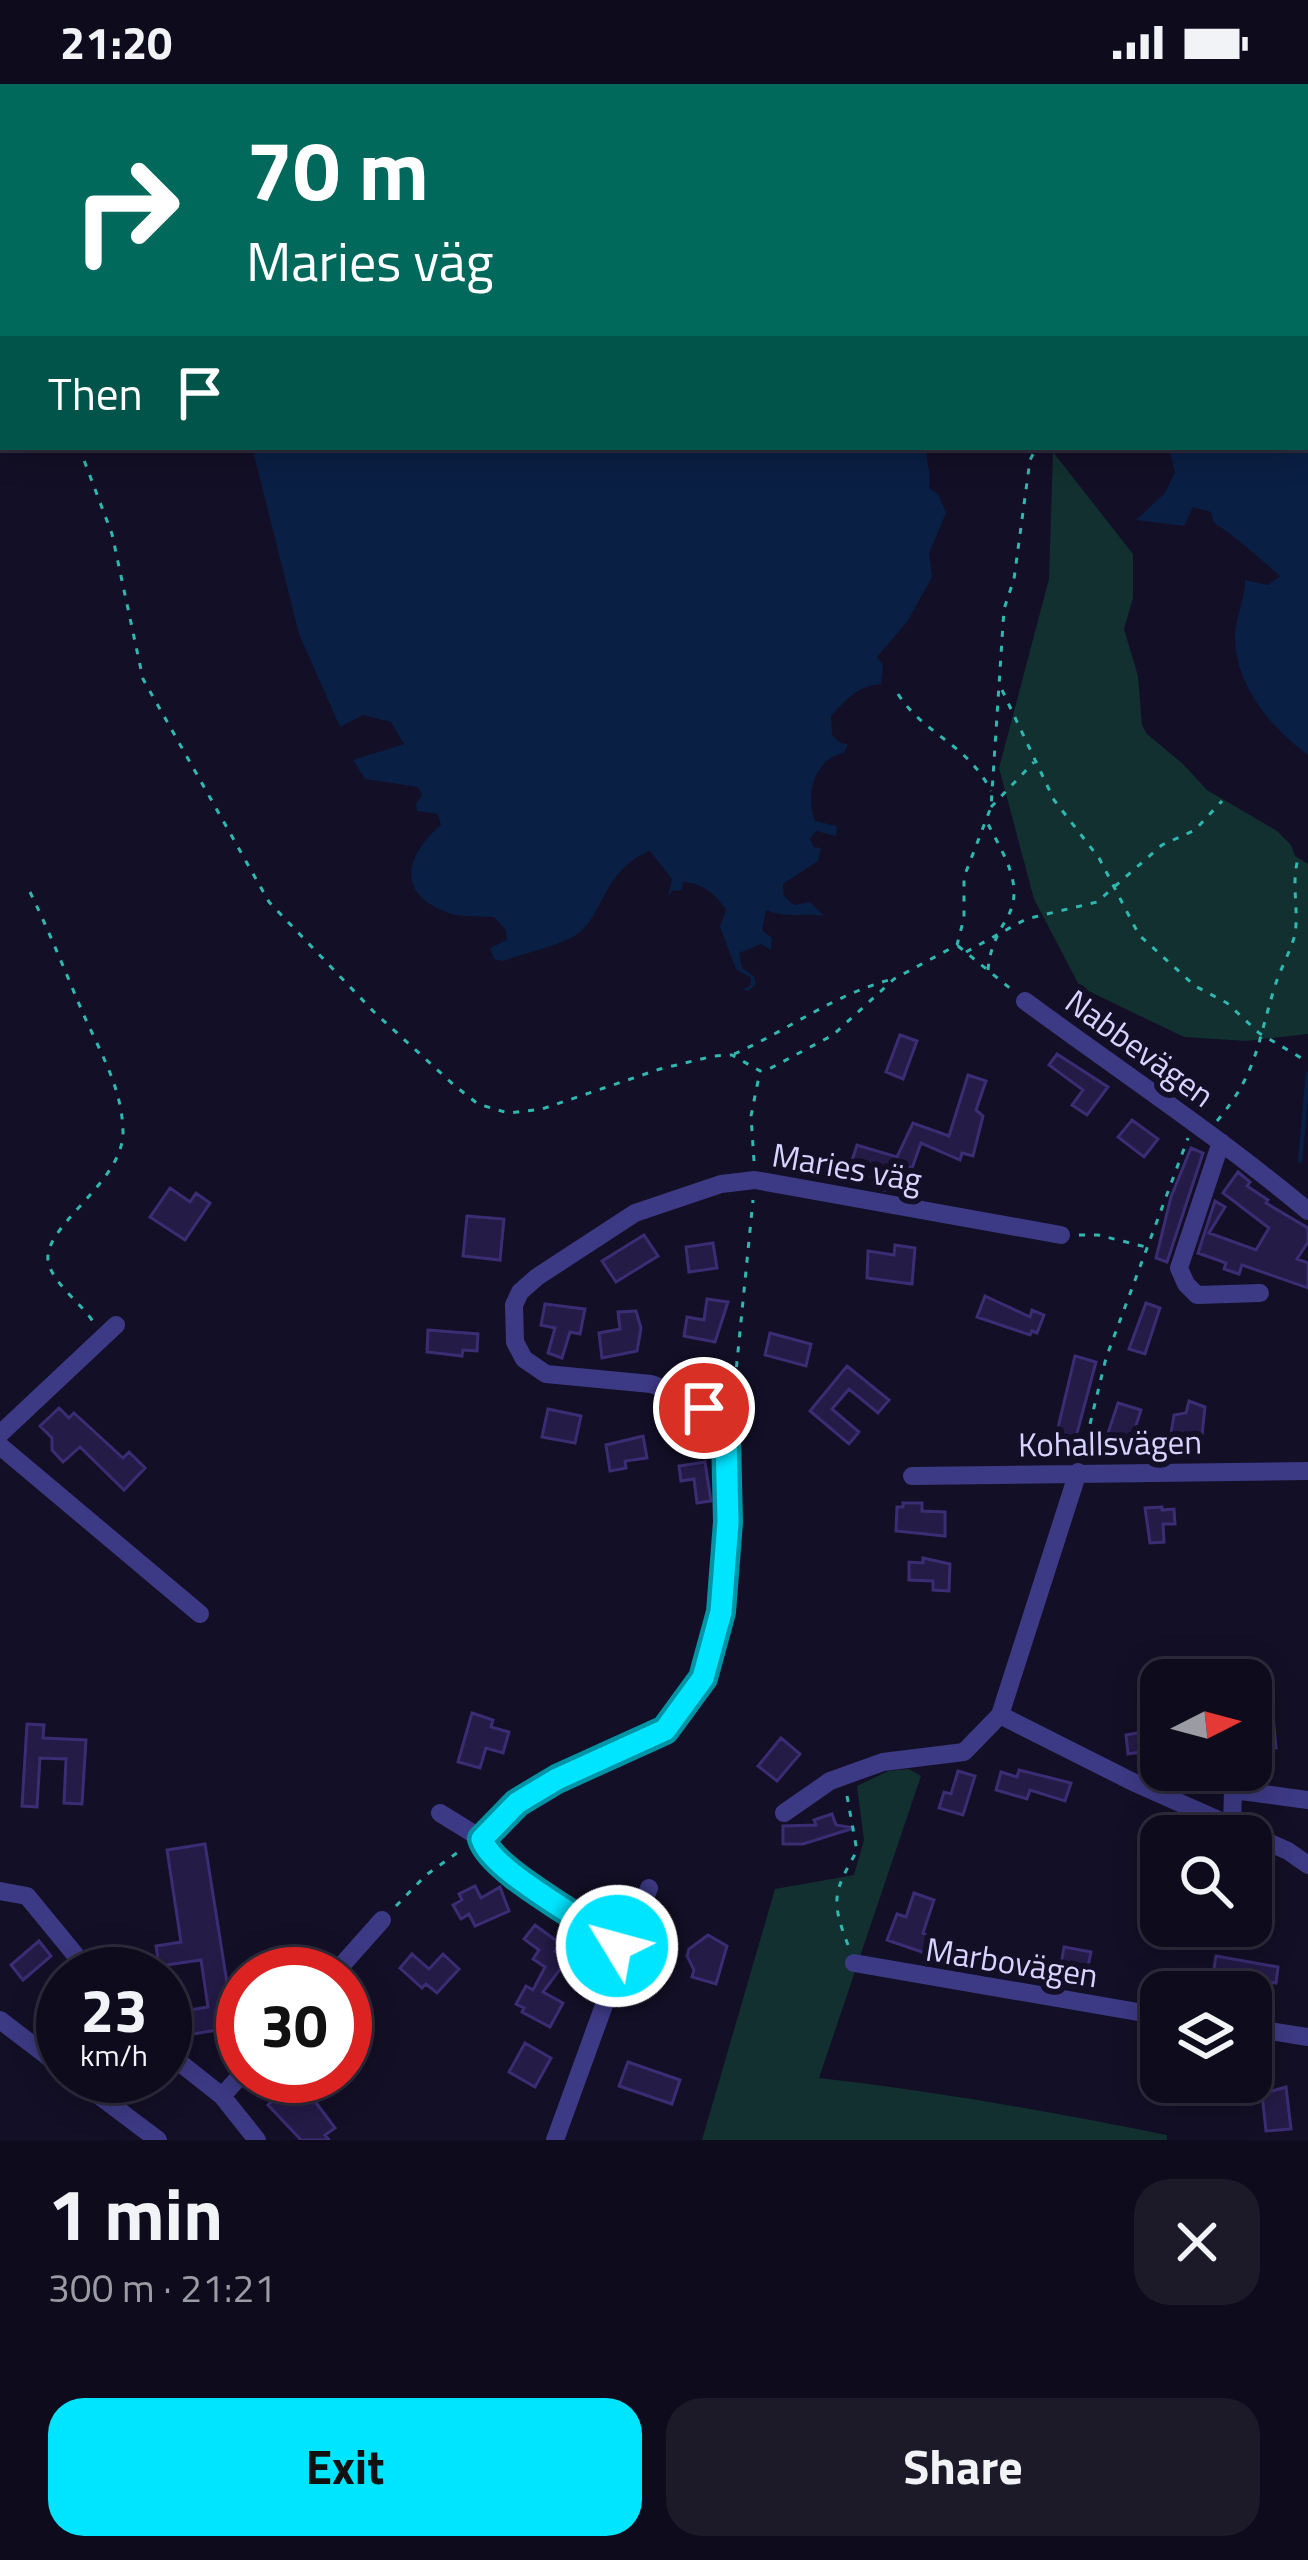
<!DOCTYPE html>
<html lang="en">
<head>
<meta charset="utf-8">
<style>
  body { margin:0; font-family:"Titillium Web",sans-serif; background:#1c1929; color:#f1f3f6; height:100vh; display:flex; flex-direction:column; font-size:45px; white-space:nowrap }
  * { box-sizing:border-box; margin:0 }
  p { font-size:39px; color:#9b9ba3 }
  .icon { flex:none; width:66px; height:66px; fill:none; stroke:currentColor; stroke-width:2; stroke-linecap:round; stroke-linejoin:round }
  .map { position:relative; height:2056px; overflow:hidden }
  .drawer { display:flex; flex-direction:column; background:#0e0b1c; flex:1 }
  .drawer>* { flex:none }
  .banner { position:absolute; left:0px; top:0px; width:1308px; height:366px; box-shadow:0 6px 30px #0003,0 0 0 3px #2e2b3b; background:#00695c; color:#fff; overflow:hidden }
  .needle { width:78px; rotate:84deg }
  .tools { position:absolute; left:1140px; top:1575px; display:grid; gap:24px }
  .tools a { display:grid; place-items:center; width:132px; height:132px; border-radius:24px; background:#0e0b1c; box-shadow:0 6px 30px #0003,0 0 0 3px #2e2b3b; font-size:60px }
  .speed { position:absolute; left:36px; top:1863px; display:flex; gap:24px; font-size:60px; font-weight:700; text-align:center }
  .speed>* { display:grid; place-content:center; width:156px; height:156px; border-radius:50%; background:#0e0b1c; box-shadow:0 6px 30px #0003,0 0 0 3px #2e2b3b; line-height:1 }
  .speed small { font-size:30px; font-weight:400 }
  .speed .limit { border:18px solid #d22; background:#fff; color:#111 }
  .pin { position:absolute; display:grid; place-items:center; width:102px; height:102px; color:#fff; margin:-51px; border:6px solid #fff; border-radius:50%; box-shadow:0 3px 12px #0007 }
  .me { position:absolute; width:132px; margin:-66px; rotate:307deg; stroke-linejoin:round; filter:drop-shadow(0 0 9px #0008) }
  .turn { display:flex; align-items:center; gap:42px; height:252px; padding:0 48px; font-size:54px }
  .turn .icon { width:156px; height:156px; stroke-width:2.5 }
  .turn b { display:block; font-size:84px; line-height:102px }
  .then { display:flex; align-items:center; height:114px; padding:0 48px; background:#0003; gap:24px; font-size:45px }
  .round { display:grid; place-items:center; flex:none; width:126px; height:126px; border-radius:36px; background:#1c1929 }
  .headline { display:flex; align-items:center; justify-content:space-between; height:204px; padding:0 48px }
  h1 { font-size:72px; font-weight:700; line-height:90px }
  .action { display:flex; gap:24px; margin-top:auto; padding:24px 48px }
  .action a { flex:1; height:138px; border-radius:36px; background:#00e5ff; color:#111; font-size:48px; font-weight:700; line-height:138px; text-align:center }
  .action a+a { background:#1c1929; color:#f1f3f6 }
  .status { display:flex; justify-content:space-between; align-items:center; height:84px; padding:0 60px; background:#0e0b1c; direction:ltr }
  .status svg { height:33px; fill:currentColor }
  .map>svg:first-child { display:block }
</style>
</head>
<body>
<div class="status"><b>21:20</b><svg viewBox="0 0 49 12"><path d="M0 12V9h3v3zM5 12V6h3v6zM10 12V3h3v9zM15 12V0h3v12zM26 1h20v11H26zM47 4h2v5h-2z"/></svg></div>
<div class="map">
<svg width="1308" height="2056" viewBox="0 0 1308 2056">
  <rect width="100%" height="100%" fill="#130f26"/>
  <!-- green -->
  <path fill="#12302f" d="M 1053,368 L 1133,470 L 1133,514 L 1124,545 L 1138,592 L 1142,641 L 1147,650 L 1183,680 L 1207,706 L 1277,747 L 1291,761 L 1295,772 L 1308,780 L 1308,950 L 1246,957 L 1184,953 L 1080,903 L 1034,815 L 999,684 L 1049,495 Z
    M 909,1685 L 921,1692 L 819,1994 C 936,2007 1052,2028 1167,2051 L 1167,2056 L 702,2056 L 775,1805 L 854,1791 L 864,1756 L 857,1702 L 888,1687 Z"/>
  <!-- water -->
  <path fill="#0a1f44" d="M 272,0 L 1308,0 L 1308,671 C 1271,644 1234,600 1235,551 C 1236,532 1245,515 1245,496 L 1268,501 L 1280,492 C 1258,473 1238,454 1214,439 L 1211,428 L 1193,423 L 1184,442 L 1136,436 L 1165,409 L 1175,388 L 1169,366 C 1155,364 1144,370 1128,368 L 1128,363 L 1305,363 L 1305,3 Z
    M 252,363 L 927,363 C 925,378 932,388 929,404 L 938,410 L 946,429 L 929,469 L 932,493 L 907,538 L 877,573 L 883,581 L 881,600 C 857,602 847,615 831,632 L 832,651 L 840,659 L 848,660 L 844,669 C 814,674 805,712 815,737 L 837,742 L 836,752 L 816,747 L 810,755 L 814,763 L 821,764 L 818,777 L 783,800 L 784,812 L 794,821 L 810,818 L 824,832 C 801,828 788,835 766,826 L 762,846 L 772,854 L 771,866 L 761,860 L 739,869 L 742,884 L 754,892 L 756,900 L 748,907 L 743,905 L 750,902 L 751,894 L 736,885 L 720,843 L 726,826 C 716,810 702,799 683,798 L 682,806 L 672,807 L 668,813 L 672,795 L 650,767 C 602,786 604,833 576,851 C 556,863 525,869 503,877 L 494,875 L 490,864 L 507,856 L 506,846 L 494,833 C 478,832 461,834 446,828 C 394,808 407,770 441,741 L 438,730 L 417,727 L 416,720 L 422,711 L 418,703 L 365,695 L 353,676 L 404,660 L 391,638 L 363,631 L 340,643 L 299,550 Z"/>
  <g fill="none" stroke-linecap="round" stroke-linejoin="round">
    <!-- stream -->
    <path stroke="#0a1f44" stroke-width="4.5" d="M 1300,1077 L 1308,990"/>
  </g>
  <!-- building -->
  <path fill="#241b47" stroke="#3b2d73" stroke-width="3" d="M 900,951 L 917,957 L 903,995 L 886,988 Z
    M 1057,970 L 1108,1003 L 1087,1031 L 1072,1021 L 1083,1006 L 1049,981 Z
    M 968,991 L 986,997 L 976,1026 L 983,1032 L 973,1072 L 962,1069 L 960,1076 L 921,1059 L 912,1084 L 906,1082 L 900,1108 L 885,1106 L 887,1098 L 849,1086 L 857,1061 L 897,1073 L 913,1039 L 949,1052 Z
    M 1132,1036 L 1158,1055 L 1144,1073 L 1118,1053 Z
    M 1191,1064 L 1203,1069 L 1167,1178 L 1156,1174 L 1171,1113 Z
    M 1238,1088 L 1250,1098 L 1247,1102 L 1268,1116 L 1266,1119 L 1308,1144 L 1308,1158 L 1297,1175 L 1308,1179 L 1308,1204 L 1242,1181 L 1239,1190 L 1224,1185 L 1226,1179 L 1198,1169 L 1215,1117 L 1225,1123 L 1209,1149 L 1256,1166 L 1269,1144 L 1223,1109 Z
    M 170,1104 L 190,1118 L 196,1109 L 210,1119 L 185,1156 L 150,1133 Z
    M 467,1132 L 504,1135 L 500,1176 L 463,1172 Z
    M 644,1151 L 658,1172 L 616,1198 L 602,1177 Z
    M 713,1159 L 717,1184 L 689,1188 L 686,1163 Z
    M 895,1161 L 915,1164 L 912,1200 L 867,1194 L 868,1167 L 894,1171 Z
    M 985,1212 L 1030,1233 L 1032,1226 L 1044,1231 L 1037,1249 L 1032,1247 L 1030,1251 L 977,1233 Z
    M 707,1215 L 728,1218 L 715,1258 L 684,1252 L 687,1233 L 704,1236 Z
    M 1146,1219 L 1160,1224 L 1145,1270 L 1129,1265 Z
    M 545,1220 L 585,1225 L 580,1250 L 570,1248 L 562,1274 L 548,1269 L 555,1244 L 541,1241 Z
    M 636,1227 L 641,1244 L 637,1267 L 602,1274 L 599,1249 L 620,1245 L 618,1228 Z
    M 428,1246 L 478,1250 L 477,1267 L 463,1266 L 462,1272 L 427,1268 Z
    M 770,1249 L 811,1260 L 806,1282 L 765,1271 Z
    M 1075,1272 L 1096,1278 L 1076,1353 L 1057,1348 Z
    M 847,1282 L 889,1316 L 878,1329 L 849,1305 L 832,1325 L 859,1348 L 849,1360 L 810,1327 Z
    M 1189,1317 L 1205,1323 L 1201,1361 L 1170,1356 L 1174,1331 L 1186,1329 Z
    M 1118,1319 L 1141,1326 L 1127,1369 L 1104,1361 Z
    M 59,1324 L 69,1334 L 74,1329 L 123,1374 L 129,1368 L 145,1384 L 124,1406 L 80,1363 L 63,1378 L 52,1366 L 52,1354 L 40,1342 Z
    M 548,1325 L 581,1332 L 575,1359 L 542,1353 Z
    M 643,1352 L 647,1374 L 625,1377 L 626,1384 L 610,1387 L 606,1361 Z
    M 705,1378 L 711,1417 L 697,1419 L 694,1395 L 681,1397 L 679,1382 Z
    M 903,1419 L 922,1419 L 922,1427 L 945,1428 L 945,1452 L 896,1447 L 897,1423 L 903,1423 Z
    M 1162,1423 L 1162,1426 L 1174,1425 L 1175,1440 L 1163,1440 L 1164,1458 L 1150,1459 L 1145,1424 Z
    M 923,1474 L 950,1480 L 949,1507 L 933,1506 L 933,1497 L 909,1496 L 909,1478 L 923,1479 Z
    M 472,1629 L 493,1636 L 491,1643 L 509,1648 L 503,1669 L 486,1664 L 480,1684 L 458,1678 Z
    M 1273,1632 L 1276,1664 L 1251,1666 L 1251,1640 L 1256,1640 L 1256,1633 Z
    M 27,1640 L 44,1641 L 43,1654 L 86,1656 L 82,1720 L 64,1719 L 66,1675 L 40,1674 L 37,1723 L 22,1722 Z
    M 1159,1645 L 1161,1673 L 1142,1675 L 1141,1668 L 1128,1670 L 1126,1651 Z
    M 781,1654 L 800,1670 L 777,1697 L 758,1682 Z
    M 1019,1686 L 1071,1699 L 1065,1717 L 1030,1706 L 1027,1715 L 996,1706 L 1001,1688 L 1017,1693 Z
    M 958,1687 L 975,1692 L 963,1731 L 939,1724 L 944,1708 L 951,1710 Z
    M 832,1730 L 836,1741 L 854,1744 L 803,1760 L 783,1760 L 783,1742 L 816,1741 L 814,1736 Z
    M 205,1760 L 234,1943 L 176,1953 L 172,1929 L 208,1923 L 201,1876 L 159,1882 L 156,1862 L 181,1858 L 167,1766 Z
    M 475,1802 L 481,1814 L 500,1803 L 509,1827 L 475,1842 L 469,1830 L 461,1835 L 453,1821 L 462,1816 L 459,1810 Z
    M 914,1809 L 934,1816 L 923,1849 L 931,1852 L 925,1869 L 887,1856 L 897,1830 L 906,1833 Z
    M 535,1841 L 561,1860 L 555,1867 L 567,1876 L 543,1908 L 563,1919 L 550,1943 L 522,1928 L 524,1924 L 516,1920 L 526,1902 L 533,1906 L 545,1883 L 533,1875 L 539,1866 L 524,1855 Z
    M 708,1851 L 727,1862 L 716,1900 L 692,1893 L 694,1886 L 687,1872 L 689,1865 Z
    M 39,1857 L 51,1872 L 23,1896 L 11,1881 Z
    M 1064,1863 L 1091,1868 L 1085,1897 L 1059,1893 Z
    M 412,1870 L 429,1885 L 443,1870 L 459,1885 L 437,1909 L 426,1900 L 422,1904 L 400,1884 Z
    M 1216,1872 L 1278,1883 L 1276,1899 L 1268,1898 L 1264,1925 L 1251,1923 L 1251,1908 L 1210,1908 Z
    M 525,1959 L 551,1974 L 535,2003 L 509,1988 Z
    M 628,1978 L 680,1996 L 672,2020 L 619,2002 Z
    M 297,1992 L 305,1992 L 320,2012 L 314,2016 L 335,2044 L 325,2051 L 329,2056 L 301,2056 L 268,2021 Z
    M 1286,2003 L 1291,2045 L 1266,2047 L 1262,2010 Z"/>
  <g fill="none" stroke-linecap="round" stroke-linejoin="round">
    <!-- path -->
    <path stroke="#2fb8b0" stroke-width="3" stroke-dasharray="6 9" stroke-linecap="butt" d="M 79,363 L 112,450 L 143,595 L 269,818 L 373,927 L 455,1002 L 478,1020 L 508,1029 L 542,1025 L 660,985 L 714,972 L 732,971 L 760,987 L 769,985 L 833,951 L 894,895 L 957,861 L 964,834 L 964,793 L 991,723 L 1004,525 L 1014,495 L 1030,376 L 1037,363
      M 1002,606 L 1054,716 L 1099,774 L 1139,851 L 1195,902 L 1227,919 L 1259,949 L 1308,978
      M 898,610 C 924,651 967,659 991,707
      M 991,723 L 1034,678
      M 30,808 C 49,847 65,887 82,927 C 99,966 123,1005 123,1049 C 122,1101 37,1145 49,1181 C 56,1202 82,1220 94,1239
      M 958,862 L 1011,905
      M 966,868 L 1026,835 L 1097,818 L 1162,761 L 1195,746 L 1222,717
      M 988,886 C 990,864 997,851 1008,832 C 1025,801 1002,768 988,740
      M 734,970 C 789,946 834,910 893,895
      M 1217,1037 C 1258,988 1257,959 1275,902 C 1280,885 1291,867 1295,850 C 1299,825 1291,800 1298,775
      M 754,1077 L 751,1032 L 760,987
      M 1079,1151 L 1098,1151 L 1146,1163
      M 732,1328 L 753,1116
      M 1083,1369 L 1106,1274 L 1188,1054
      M 847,1712 L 857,1767 C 833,1808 831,1817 848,1861
      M 396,1822 L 426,1791 L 461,1766"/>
    <!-- minor -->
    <path stroke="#3d3a85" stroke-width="18" d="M 0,319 L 3,318
      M 1025,917 C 1120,987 1218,1052 1308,1127
      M 1221,1058 L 1179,1184 L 1186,1200 L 1197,1211 L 1260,1209
      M 0,1350 L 116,1241
      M 0,1362 L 200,1530
      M 912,1392 L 1308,1387
      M 1000,1631 L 1078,1388
      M 440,1729 L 482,1755 L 492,1775 L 597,1844 L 623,1869 L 555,2056
      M 784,1729 L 830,1697 L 883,1678 L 964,1668 L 1000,1631 L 1133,1698 L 1288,1767 L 1308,1781
      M 1232,1744 L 1233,1706 L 1308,1716
      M 482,1755 L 491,1741 L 517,1719 L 557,1695 L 665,1646 L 703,1594 L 721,1528 L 727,1484 L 726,1353 L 704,1324 L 691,1314 L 651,1300 L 546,1290 L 524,1275 L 515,1258 L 514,1221 L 520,1208 L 537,1193 L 635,1129 L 721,1100 L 755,1096 L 1061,1151
      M 0,1807 L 27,1812 L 91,1890
      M 623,1869 L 649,1804
      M 854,1879 L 1161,1932
      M 334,1890 L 382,1836
      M 0,1936 L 63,1984
      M 1251,1944 L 1308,1953
      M 165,1967 L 222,2012
      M 243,1989 L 222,2012 L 257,2056
      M 73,1992 L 158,2056"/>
  </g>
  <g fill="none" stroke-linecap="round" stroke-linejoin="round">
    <!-- route casing -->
    <g stroke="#0095a6" stroke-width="30">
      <path id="route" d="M 617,1862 C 586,1835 492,1788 482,1755 L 517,1719 L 557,1695 L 665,1646 L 703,1594 L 721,1528 L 728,1438 L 726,1353 L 704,1324"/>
    </g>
    <!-- route -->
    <use href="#route" stroke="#00e5ff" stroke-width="21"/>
  </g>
  <g text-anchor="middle" stroke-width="12" stroke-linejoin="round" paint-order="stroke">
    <!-- street labels -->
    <g font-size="33" fill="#d9d4ff" stroke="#130f26">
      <text transform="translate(1140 964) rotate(36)" y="12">Nabbevägen</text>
      <text transform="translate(847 1083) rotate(10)" y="12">Maries väg</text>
      <text transform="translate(1110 1359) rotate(-1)" y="12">Kohallsvägen</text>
      <text transform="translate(1012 1878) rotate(9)" y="12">Marbovägen</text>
    </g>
  </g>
</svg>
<div class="tools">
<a><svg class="needle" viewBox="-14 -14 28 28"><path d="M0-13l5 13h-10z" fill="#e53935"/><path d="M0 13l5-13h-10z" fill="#9b9ba3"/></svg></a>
<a><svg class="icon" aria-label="search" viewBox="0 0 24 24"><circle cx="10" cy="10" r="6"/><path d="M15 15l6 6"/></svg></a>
<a><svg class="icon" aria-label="layers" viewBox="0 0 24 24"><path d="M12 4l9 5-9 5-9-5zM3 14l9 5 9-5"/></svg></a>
</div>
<div class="speed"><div>23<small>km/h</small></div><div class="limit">30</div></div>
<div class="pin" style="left:704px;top:1324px;background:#d93025"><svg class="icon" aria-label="arrive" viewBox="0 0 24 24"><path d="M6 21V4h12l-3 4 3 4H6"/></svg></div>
<svg class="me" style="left:617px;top:1862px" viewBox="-20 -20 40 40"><circle r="17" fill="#00e5ff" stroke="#fff" stroke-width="3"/><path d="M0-11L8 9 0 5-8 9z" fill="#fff"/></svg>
<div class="banner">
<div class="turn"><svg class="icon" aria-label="right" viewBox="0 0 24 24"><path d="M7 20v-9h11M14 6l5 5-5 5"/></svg><div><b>70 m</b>Maries väg</div></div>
<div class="then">Then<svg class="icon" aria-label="arrive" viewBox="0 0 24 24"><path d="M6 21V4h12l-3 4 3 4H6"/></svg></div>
</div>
</div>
<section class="drawer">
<div class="headline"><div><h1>1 min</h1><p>300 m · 21:21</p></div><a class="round"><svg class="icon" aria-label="close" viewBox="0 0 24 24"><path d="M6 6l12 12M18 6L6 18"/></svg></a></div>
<div class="action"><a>Exit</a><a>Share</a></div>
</section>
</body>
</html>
